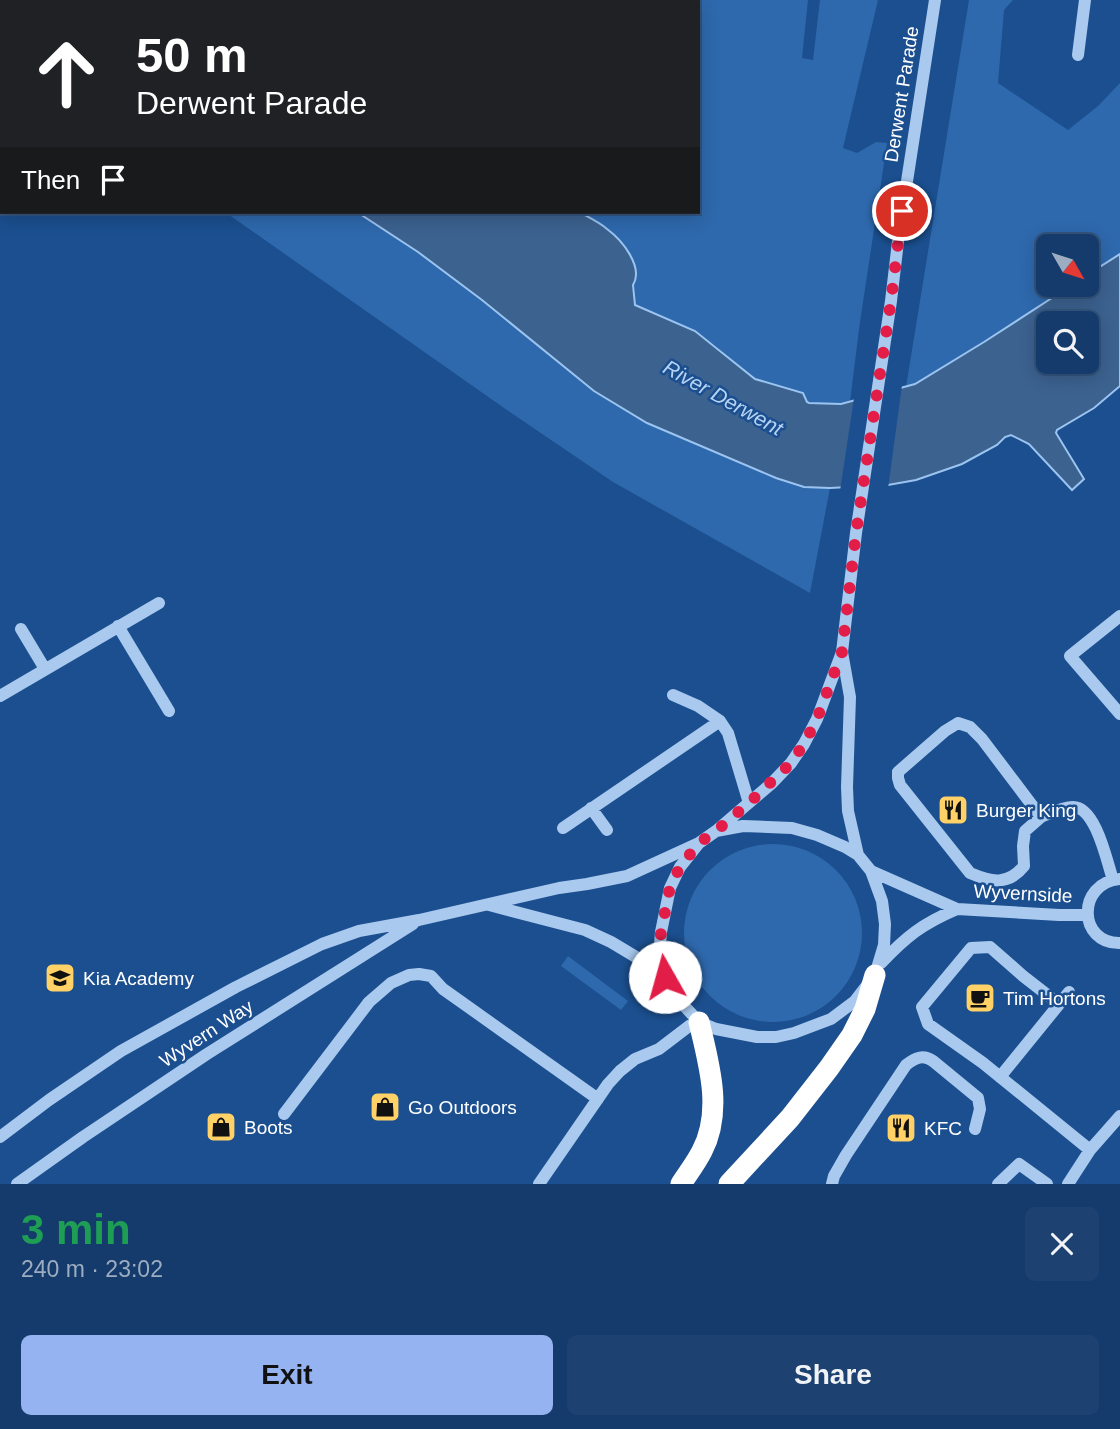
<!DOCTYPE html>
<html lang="en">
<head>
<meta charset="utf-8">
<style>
  body { margin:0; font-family:Helvetica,sans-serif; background:#1d4271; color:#f1f3f6; height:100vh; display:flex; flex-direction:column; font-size:26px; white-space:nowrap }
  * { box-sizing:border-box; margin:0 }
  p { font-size:23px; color:#9dadc1 }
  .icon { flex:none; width:38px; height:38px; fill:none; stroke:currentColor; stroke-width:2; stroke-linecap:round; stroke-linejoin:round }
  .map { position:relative; height:1184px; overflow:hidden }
  .drawer { display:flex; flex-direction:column; background:#143b6b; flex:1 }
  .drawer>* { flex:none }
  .banner { position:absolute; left:0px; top:0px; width:700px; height:214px; box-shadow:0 4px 18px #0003,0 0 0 2px #33557e; background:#202124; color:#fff; overflow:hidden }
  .needle { width:46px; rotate:129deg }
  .buttons { position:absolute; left:1036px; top:234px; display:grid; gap:14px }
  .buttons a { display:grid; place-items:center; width:63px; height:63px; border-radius:10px; background:#143b6b; box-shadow:0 4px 18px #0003,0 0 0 2px #33557e; font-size:35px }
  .pin { position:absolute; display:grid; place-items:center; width:60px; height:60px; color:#fff; margin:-30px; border:4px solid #fff; border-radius:50%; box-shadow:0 2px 7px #0007 }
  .me { position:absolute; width:77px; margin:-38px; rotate:353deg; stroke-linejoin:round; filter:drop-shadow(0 0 5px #0008) }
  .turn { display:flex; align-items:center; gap:24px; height:147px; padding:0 21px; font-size:32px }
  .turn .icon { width:91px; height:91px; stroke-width:2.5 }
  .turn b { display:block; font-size:49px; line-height:60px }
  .then { display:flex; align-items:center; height:66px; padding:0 21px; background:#0003; gap:14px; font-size:26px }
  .round { display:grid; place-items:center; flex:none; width:74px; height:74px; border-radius:10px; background:#1d4271 }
  .overview { display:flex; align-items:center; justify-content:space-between; height:119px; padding:0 21px }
  h1 { font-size:42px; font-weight:700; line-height:52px; color:#1e9e55 }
  .primary-button { display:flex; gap:14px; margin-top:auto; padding:14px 21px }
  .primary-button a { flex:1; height:80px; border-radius:10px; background:#95b2f1; color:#111; font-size:28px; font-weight:700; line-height:80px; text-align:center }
  .primary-button a+a { background:#1d4271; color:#f1f3f6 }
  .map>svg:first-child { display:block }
</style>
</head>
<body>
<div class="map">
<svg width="1120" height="1184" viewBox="0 0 1120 1184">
  <rect width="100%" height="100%" fill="#1b4f8f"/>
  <!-- green -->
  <path fill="#2e69ad" d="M 245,0 L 808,0 L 802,58 L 813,60 L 820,0 L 878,0 L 843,148 L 857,153 L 876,142 L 887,143 L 859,329 L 850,402 L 842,404 L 809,403 L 807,402 L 803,393 L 755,379 L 713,344 L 635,304 L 634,284 L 607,228 L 579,212 L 698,212 L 698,2 L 248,2 Z
    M 969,0 L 1013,0 L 1004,10 L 998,83 L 1068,130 L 1098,106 L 1120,83 L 1120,254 L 1087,275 L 1087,247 L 1048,247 L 1048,285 L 1072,285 L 929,377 L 906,387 Z
    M 225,212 L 357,212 L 418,252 L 482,300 L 594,391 L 647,423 L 804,487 L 830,488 L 810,593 L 613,482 L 504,408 Z
    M684 933a89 89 0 1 1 178 0a89 89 0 1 1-178 0Z
    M 568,956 L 628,1001 L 621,1010 L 561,966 Z"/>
  <!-- water -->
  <path fill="#3c6290" stroke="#9cc4f0" stroke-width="2" fill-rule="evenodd" d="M 357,212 L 579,212 C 588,217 599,222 607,229 C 622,240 644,267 633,285 L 635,305 L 695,331 L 755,379 L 803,393 L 807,402 L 809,403 L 841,404 L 915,384 L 984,342 L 1072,285 L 1087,285 L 1087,275 L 1120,254 L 1120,386 L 1094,408 L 1057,430 L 1056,433 L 1084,479 L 1072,490 L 1029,444 L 1011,435 L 1005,437 L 997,445 L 962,464 L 916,480 L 888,485 L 830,488 L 804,487 L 776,478 L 647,423 L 594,391 L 482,300 L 418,252 ZM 1048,324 L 1087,324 L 1087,362 L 1048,362 Z"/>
  <!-- pier -->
  <path fill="#1b4f8f" d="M 902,385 L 888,489 L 840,491 L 854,398 Z"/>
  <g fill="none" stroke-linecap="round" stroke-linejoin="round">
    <!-- minor -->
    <path stroke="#a9c9ee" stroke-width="12" d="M 1078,55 L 1085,0
      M 1120,616 L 1070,656 L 1120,714
      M 118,626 L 169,711
      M 21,629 L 45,669
      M 842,652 L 850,697 L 847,787 L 848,811 L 858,855
      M 673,695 L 698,706 L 720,721 L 728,733 L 749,803
      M 0,696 L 159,603
      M 591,808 L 607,830
      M 1041,817 L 1025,831 L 1023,846 L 1024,866 C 1008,886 991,882 970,873 L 900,785 L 898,778 L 898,772 L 945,731 L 958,723 L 970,727 L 982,739 L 1041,817 C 1051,813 1062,807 1073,807 C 1096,807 1107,862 1113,880
      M 743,826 L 792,828 L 817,835 L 845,847 L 858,855 L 871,871 L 882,901 L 885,924 L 884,945 L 875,975 L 855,1001 L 831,1019 L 794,1033 L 776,1037 L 757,1037 L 716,1029 L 699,1022 L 677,998 L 665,977 L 660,945 L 661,932 L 670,888 L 680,867 L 699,843 L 716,831 Z
      M 563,828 L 720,721
      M 716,831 L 771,784 L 791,763 L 804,744 L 817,719 L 842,652 L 856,533 L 891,301 L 899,233 L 935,0
      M 871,871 L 957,909 L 1059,915 L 1087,915
      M 1120,879 C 1076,883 1078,944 1120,943
      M 489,905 L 585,930 L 611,942 L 641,960 L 665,977
      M 881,963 C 907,936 922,924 957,909
      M 1059,1004 L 1023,976 L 990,947 L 971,948 L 922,1007 L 928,1024 L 983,1063 L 1090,1150
      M 1000,1077 L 1069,992
      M 284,1114 L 369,1002 L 391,983 L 409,975 L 419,974 L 431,976 L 443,989 L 598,1099
      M 0,1137 L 49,1100 L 121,1051 L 236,987 L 322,944 L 359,931 L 419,920 L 559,888 L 587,884 L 627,876 L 699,843
      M 17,1184 L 83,1137 L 207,1054 L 413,924
      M 539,1184 L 608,1084 L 620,1071 L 635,1059 L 659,1049 L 697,1020
      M 832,1184 L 834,1176 L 846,1155 L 906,1065 C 915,1058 923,1054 933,1061 L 978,1098 L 980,1109 L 975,1129
      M 998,1184 L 1019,1164 L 1047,1184
      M 1068,1184 L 1090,1150 L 1120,1116"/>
    <!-- highway -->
    <path stroke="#fff" stroke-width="21" d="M 681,1184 C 688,1173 696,1163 702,1151 C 723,1111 709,1064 699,1022
      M 729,1184 L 790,1118 L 829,1068 L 852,1035 L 865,1009 L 875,975"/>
  </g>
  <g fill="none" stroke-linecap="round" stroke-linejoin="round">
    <!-- route -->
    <path stroke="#e11d48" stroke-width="12" stroke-dasharray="0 21.6" d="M 665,977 L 660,945 L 661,932 L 670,887 L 680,867 L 699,843 L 716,831 L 749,803 L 791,763 L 804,744 L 817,719 L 842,652 L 856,533 L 891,301 L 902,211"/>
  </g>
  <!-- icons -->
  <defs>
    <g id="restaurant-square" transform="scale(1.575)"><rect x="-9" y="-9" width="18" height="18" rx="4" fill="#ffd166" stroke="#1b4f8f"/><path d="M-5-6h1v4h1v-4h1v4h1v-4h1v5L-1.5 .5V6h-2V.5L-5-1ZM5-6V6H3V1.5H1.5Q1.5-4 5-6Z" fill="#111"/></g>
    <g id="university-square" transform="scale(1.575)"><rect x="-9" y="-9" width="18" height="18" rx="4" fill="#ffd166" stroke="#1b4f8f"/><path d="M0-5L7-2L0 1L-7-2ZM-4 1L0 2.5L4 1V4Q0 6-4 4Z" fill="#111"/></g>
    <g id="cafe-square" transform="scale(1.575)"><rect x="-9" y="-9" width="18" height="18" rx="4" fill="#ffd166" stroke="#1b4f8f"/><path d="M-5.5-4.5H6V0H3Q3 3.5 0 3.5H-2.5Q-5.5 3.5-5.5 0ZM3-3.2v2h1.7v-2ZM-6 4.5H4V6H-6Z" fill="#111"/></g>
    <g id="shop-square" transform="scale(1.575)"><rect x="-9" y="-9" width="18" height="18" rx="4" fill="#ffd166" stroke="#1b4f8f"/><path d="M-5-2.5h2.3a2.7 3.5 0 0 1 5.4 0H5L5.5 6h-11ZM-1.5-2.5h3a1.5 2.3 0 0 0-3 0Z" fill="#111"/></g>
  </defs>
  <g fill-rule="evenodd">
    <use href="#restaurant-square" x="953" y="810"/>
    <use href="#university-square" x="60" y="978"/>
    <use href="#cafe-square" x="980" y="998"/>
    <use href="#shop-square" x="385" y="1107"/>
    <use href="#shop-square" x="221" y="1127"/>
    <use href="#restaurant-square" x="901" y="1128"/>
  </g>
  <g text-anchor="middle" stroke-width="5" stroke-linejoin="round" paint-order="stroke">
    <!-- street labels -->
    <g font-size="19" fill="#fff" stroke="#1b4f8f">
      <text transform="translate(901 94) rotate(-81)" y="7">Derwent Parade</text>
      <text transform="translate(1023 893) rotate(3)" y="7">Wyvernside</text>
      <text transform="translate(206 1033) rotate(-33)" y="7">Wyvern Way</text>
    </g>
    <!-- poi labels -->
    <g font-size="19" fill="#fff" stroke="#1b4f8f" text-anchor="start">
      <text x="976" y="817">Burger King</text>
      <text x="83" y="985">Kia Academy</text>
      <text x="1003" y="1005">Tim Hortons</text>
      <text x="408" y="1114">Go Outdoors</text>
      <text x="244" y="1134">Boots</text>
      <text x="924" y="1135">KFC</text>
    </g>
    <!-- water labels -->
    <g font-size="21" font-style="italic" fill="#b5d3f5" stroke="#1b4f8f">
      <text transform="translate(723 398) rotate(29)" y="7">River Derwent</text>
    </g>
  </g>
</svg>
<div class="buttons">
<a><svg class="needle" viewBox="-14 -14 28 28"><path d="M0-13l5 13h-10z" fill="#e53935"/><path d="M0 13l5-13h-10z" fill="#9dadc1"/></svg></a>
<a><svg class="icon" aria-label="search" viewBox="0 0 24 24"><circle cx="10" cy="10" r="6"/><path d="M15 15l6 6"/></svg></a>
</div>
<div class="pin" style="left:902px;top:211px;background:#d93025"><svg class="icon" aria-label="arrive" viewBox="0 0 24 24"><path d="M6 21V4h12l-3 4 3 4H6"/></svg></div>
<svg class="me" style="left:665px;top:977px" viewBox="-20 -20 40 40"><circle r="19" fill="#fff"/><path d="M0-13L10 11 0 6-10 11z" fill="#e11d48"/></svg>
<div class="banner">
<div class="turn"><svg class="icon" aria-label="ahead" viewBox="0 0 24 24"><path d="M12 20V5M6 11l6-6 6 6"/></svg><div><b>50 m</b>Derwent Parade</div></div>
<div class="then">Then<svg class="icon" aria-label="arrive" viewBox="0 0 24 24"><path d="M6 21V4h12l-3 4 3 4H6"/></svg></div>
</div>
</div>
<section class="drawer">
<div class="overview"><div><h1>3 min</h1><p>240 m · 23:02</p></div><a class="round"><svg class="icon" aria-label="close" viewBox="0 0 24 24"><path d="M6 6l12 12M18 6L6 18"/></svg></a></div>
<div class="primary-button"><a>Exit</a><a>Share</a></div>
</section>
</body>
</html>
